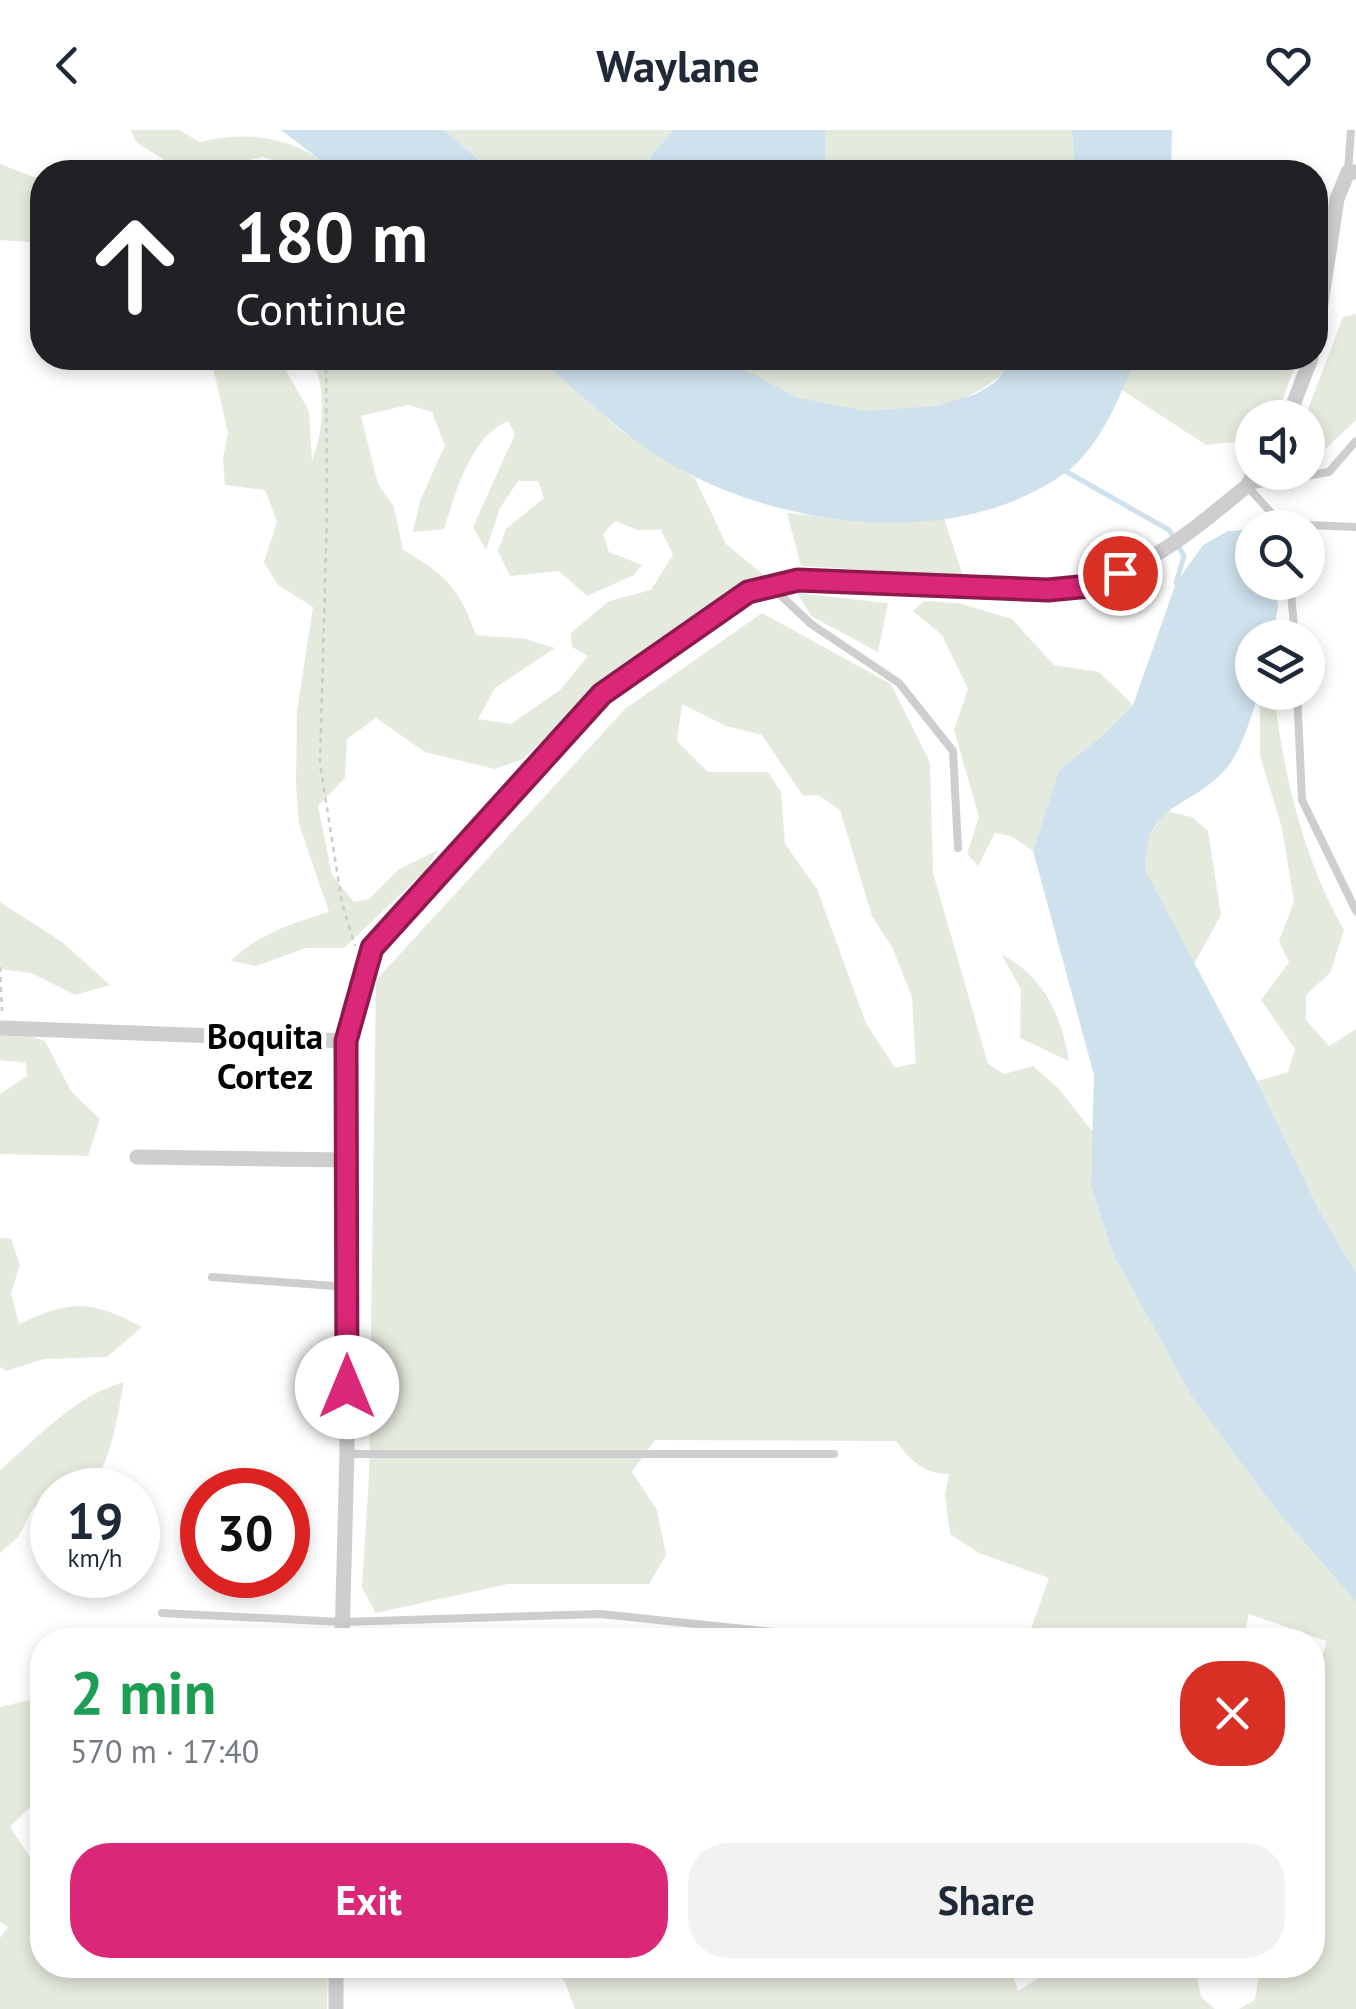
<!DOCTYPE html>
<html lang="en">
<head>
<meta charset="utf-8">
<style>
  body { margin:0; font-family:"PT Sans",sans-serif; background:#f2f2f3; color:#1f2937; height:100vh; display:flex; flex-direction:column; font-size:38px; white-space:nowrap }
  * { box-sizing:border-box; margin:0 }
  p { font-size:32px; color:#747a83 }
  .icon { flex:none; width:55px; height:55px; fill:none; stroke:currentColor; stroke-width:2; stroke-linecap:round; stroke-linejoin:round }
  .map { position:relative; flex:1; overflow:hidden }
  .sheet { position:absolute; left:30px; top:1498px; width:1295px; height:350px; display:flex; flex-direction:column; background:#fff; border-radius:40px; box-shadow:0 5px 15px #0003 }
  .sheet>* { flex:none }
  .top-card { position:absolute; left:30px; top:30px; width:1298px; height:210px; border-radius:40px; box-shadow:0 5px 15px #0003; background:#202124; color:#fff; overflow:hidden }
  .tools { position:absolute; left:1235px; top:270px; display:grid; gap:20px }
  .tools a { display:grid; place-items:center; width:90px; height:90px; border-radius:50%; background:#fff; box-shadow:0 5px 15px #0003; font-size:50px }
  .speed { position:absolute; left:30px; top:1338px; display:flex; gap:20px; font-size:50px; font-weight:700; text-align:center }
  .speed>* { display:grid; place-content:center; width:130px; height:130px; border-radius:50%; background:#fff; box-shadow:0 5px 15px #0003; line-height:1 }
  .speed small { font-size:25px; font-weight:400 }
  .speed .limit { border:15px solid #d22; background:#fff; color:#111 }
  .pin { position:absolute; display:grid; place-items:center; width:85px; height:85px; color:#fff; margin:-42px; border:5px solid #fff; border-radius:50%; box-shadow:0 2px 10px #0007 }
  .me { position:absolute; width:110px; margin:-55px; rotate:0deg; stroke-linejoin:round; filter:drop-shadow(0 0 8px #0008) }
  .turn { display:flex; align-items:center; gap:35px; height:210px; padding:0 40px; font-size:45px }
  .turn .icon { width:130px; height:130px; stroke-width:2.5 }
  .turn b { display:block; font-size:70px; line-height:85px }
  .round { display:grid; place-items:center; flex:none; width:105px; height:105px; border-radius:40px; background:#f2f2f3 }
  .overview { display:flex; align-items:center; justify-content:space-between; height:170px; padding:0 40px }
  h1 { font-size:60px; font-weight:800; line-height:75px; color:#1e9e55 }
  .action { display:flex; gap:20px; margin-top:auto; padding:20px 40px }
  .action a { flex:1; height:115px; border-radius:40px; background:#db2777; color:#fff; font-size:40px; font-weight:800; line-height:115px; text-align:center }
  .action a+a { background:#f2f2f3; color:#1f2937 }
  header { display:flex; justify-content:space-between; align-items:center; height:130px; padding:0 40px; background:#fff; font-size:45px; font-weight:800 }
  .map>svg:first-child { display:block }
</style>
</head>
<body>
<header><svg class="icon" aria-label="back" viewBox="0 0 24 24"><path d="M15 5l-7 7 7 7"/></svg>Waylane<svg class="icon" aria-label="heart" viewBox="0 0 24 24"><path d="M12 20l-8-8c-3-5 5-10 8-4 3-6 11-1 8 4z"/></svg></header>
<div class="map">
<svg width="1356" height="1879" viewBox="0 0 1356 1879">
  <rect width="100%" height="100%" fill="#fff"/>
  <!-- green -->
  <path fill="#e5eade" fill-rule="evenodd" d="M 131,0 L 179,0 L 200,12 C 252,0 296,7 336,42 L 294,42 L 292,36 L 263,27 L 200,41 L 167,32 L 136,12 Z
    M 444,0 L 674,0 L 652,24 L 647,42 L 493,42 Z
    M 826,0 L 1072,0 L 1075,42 L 825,42 Z
    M 0,34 L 42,50 L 42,113 L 0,110 Z
    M 1356,184 L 1356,290 L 1315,329 L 1308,330 L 1305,287 L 1343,187 Z
    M 211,228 L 279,228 L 309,281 L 312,330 C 323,305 329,249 308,228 L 539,228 L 619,299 L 695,348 L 726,414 L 765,446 L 608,550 L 523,629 L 495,639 L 425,622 L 376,588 L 347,609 L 345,648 L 318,676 L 332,745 L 354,772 L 369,769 L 399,739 L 438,720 L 426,740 L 344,818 L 306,818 L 256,836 L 231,831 C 258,804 293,793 329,782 L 299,694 L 296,654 L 297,581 L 313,477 L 278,455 L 264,432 L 277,392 L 265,360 L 225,355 L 223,328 L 228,303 ZM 408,275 L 432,282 L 445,315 L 420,371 L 413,402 L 444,399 C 456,363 469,308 508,291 L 515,304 L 473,397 L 486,420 L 500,378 L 518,351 L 538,351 L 544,368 L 506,399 L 498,421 L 510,446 L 559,441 L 587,466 L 634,445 L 642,435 L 609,422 L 603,404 L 615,391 L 638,400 L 661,400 L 673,425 L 651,460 L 609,471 L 571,503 L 572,517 L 588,526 L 560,560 L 511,594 L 478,589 L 495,558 L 555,518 L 526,509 L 476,505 C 459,459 447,445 403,420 L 394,377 L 378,354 L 361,286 Z
    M 722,228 L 1016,228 C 972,290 863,293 796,267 C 771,257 746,240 722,228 Z
    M 1136,228 L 1298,228 L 1276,287 L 1252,288 L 1252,310 L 1206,315 L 1122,260 Z
    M 787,383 L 865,391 L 944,388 L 963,446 L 801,436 Z
    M 797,463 L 888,473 L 878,522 L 811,486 Z
    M 924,471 L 958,473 L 1012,489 L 1054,535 L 1099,542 L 1133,575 L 1101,607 L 1059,640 L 1033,721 L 1011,706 L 995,703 L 978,736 L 967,724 L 979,687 L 954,600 L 968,559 L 942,505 L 913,481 Z
    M 762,483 L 891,554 L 930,633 L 933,743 L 988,934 L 1004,944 L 1033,936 L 1058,958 L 1093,1002 L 1091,1057 L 1113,1124 L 1192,1267 L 1277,1381 L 1356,1472 L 1356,1879 L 1239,1879 L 1255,1870 L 1260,1835 L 1312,1835 L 1312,1578 L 1326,1511 L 1249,1484 L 1243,1510 L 1027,1510 L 1049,1448 L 979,1423 L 950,1404 L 945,1365 L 949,1344 C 924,1344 911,1331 896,1311 L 655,1310 L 632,1342 L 657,1380 L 666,1425 L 649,1454 L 508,1454 L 376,1483 L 362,1458 L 369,1346 L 376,850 L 625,579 ZM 682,574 L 726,596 L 762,605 L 803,666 L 818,665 L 840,680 L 872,786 L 892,817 L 912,867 L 916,933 L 895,938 L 866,893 L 817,759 L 785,714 L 781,662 L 768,642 L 708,642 L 677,611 Z
    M 1275,573 C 1286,654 1304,729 1344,800 L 1330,843 L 1306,865 L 1306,890 L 1329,916 L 1356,899 L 1356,1143 L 1318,1078 L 1257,951 L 1288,942 L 1295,919 L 1261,870 L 1289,832 L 1279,811 L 1294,772 L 1282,698 L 1260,626 L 1260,576 Z
    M 1165,681 L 1192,687 L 1208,701 L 1221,785 L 1194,834 L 1146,743 L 1145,713 Z
    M 0,772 L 62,812 L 110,855 L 75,865 L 31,843 L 0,839 Z
    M 1001,824 C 1044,847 1061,884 1069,931 L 1020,908 L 1021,859 Z
    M 0,896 L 45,911 L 71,961 L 100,989 L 88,1026 L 0,1024 L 0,964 L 27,946 L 26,933 L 0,930 Z
    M 0,1108 L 11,1109 L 20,1135 L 11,1163 L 19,1194 C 72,1169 91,1170 142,1197 L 107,1227 L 44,1229 L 6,1241 L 0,1237 Z
    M 124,1252 C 119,1277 110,1348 85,1358 C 76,1362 63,1360 52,1360 L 52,1374 L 33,1379 L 18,1407 L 0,1423 L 0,1340 C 39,1307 74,1266 124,1252 Z
    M 42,1567 L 42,1665 L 10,1697 L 29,1726 L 42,1737 L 42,1835 L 328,1835 L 327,1879 L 0,1879 L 0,1808 L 8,1797 L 0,1792 L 0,1577 Z
    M 550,1835 L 1010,1835 L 1018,1861 L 1042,1846 L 1040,1835 L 1195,1835 L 1201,1867 L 1215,1879 L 575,1879 L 564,1850 Z"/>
  <!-- water -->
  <path fill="#cee1ec" d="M 281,0 L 444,0 L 493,42 L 336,42 Z
    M 674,0 L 826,0 L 825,42 L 647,42 L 652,24 Z
    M 1072,0 L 1172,0 L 1171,42 L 1075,42 Z
    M 539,228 L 722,228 L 798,268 L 866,281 L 936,276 L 976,264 L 994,253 L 1016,228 L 1136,228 C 1120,266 1100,318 1065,343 C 962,417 803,400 695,347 C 635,318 588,271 539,228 Z
    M 1243,400 L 1252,409 L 1252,452 L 1274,453 L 1278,476 L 1273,507 L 1252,508 L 1252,562 L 1259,563 C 1250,587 1243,620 1225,640 C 1187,681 1142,673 1146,742 L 1257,951 L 1318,1078 L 1356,1143 L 1356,1472 L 1277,1381 L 1192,1267 L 1113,1124 L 1091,1057 L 1094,945 L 1033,721 L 1059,640 L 1101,607 L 1133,575 L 1176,453 L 1203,415 L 1228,401 Z"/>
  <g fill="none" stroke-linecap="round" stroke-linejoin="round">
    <!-- stream -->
    <path stroke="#cee1ec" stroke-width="5" d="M 1067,342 L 1169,400 L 1184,426 L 1176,453"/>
    <!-- path -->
    <path stroke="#cbcbcb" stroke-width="2.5" stroke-dasharray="5 5" stroke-linecap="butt" d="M 326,228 L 327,382 L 320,634 L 342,773 L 355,816
      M 0,837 L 2,881"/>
    <!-- lane -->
    <path stroke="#cecece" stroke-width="8" d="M 1348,42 L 1351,0
      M 1285,394 L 1356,397
      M 1285,398 L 1247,356 L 1329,342 L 1356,311
      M 1290,452 L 1295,508
      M 773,458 L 811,494 L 899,553 L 953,621 L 958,718
      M 1297,562 L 1302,670 L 1356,781
      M 212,1147 L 347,1157
      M 347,1324 L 834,1324
      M 162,1483 L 342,1492 L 600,1484 L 851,1510"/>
    <!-- street -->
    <path stroke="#cecece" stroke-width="15" d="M 1315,213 L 1337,69 L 1348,42 L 1356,42
      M 1288,288 L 1311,228
      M 2,898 L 347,911
      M 137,1027 L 347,1030
      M 342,1510 L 347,1324 L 347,911 L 372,818 L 582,581 L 623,546 L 748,462 L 798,450 L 1048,459 C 1134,452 1183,408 1247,356 L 1255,342
      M 336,1879 L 336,1835"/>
  </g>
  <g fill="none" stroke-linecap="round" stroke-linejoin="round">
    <!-- route casing -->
    <g stroke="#8e194d" stroke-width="25">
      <path id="route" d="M 347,1257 L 346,911 L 372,818 L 602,564 L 748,462 L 798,450 L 1048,460 L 1090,456 L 1120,443"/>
    </g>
    <!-- route -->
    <use href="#route" stroke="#db2777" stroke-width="18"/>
  </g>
  <g text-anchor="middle" stroke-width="10" stroke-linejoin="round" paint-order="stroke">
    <!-- neighbourhood labels -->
    <g font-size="35" font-weight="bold" fill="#000" stroke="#fff">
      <text x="265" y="919">Boquita<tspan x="265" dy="40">Cortez</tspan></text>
    </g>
  </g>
</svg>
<div class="tools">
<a><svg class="icon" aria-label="sound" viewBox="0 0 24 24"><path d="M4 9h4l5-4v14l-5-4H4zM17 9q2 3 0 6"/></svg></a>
<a><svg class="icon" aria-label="search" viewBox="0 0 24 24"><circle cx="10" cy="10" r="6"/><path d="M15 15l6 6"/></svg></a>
<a><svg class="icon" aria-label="layers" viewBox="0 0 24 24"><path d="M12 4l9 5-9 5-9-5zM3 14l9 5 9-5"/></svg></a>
</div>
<div class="speed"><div>19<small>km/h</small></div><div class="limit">30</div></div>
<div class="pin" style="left:1120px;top:443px;background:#d93025"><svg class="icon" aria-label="arrive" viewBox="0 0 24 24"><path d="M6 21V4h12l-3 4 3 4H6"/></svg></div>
<svg class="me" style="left:347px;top:1257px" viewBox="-20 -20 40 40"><circle r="19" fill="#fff"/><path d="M0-13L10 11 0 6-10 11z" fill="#db2777"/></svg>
<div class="top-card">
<div class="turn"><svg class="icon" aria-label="ahead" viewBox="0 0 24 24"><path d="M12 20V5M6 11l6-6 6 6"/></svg><div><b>180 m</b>Continue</div></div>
</div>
<section class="sheet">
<div class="overview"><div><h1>2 min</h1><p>570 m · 17:40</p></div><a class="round" style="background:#d93025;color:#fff"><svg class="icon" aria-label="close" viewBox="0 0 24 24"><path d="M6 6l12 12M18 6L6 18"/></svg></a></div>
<div class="action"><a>Exit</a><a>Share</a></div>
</section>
</div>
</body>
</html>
